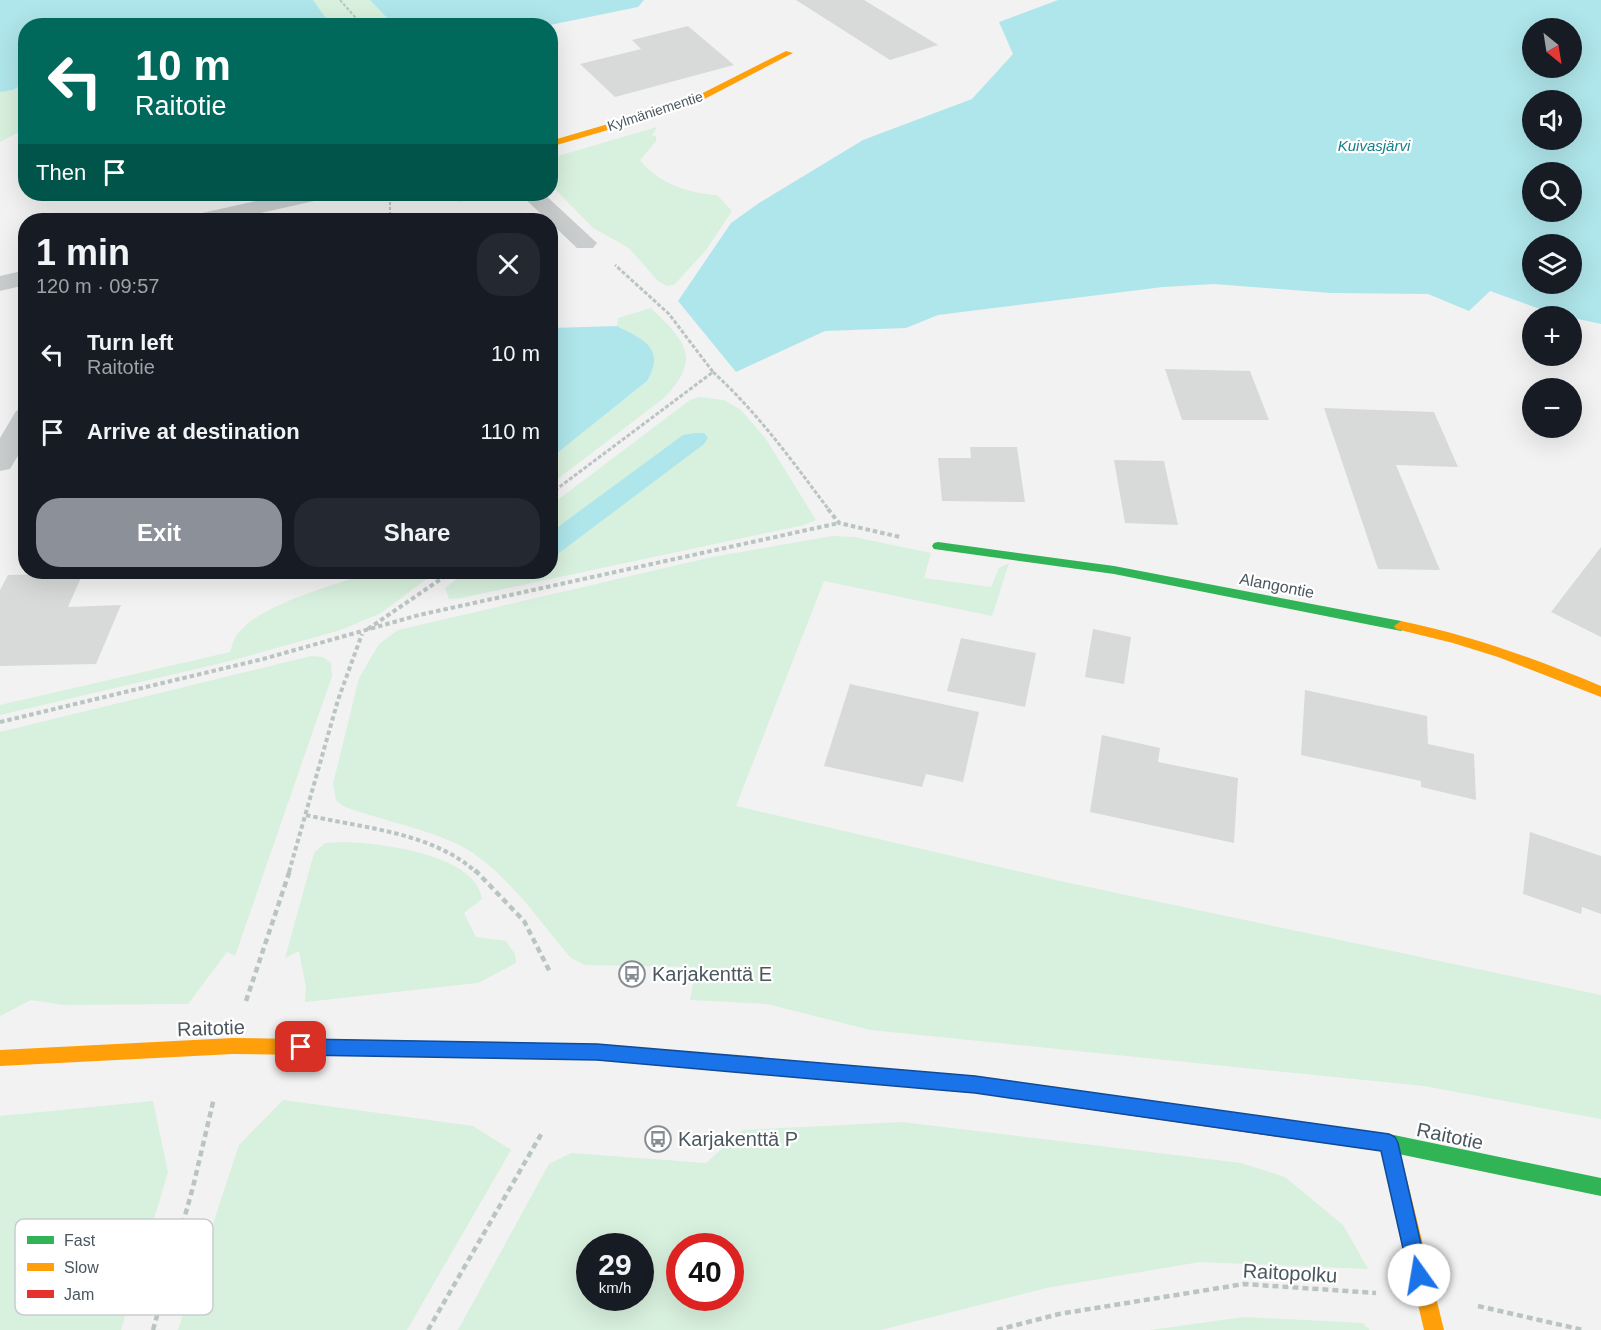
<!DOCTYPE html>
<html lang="en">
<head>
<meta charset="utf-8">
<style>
  body { margin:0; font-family:Helvetica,sans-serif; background:#242831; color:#f1f3f6; height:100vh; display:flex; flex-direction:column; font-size:22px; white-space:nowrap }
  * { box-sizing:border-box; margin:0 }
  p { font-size:20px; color:#9ea1a6 }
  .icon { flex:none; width:33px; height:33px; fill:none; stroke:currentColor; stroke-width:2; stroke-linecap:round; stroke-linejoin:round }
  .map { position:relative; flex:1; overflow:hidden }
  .details { position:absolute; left:18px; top:213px; width:540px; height:366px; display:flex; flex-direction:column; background:#171b24; border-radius:24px; box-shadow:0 6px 24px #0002 }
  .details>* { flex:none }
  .top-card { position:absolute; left:18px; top:18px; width:540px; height:183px; border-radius:24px; box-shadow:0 6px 24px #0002; background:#00695c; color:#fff; overflow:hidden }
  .needle { width:39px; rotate:150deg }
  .tools { position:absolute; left:1522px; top:18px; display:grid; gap:12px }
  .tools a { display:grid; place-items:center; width:60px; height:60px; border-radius:50%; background:#171b24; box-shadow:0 6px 24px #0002; font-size:30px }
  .speed { position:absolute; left:576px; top:1233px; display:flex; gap:12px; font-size:30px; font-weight:700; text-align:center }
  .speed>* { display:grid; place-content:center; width:78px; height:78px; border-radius:50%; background:#171b24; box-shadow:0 6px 24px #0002; line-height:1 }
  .speed small { font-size:15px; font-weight:400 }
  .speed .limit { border:9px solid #d22; background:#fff; color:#111 }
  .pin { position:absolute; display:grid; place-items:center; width:51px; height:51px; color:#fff; margin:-26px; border-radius:12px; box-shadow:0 3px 9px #0006 }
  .me { position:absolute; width:66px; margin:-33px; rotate:347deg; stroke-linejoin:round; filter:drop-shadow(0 0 4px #0008) }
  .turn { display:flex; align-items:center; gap:21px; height:126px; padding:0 18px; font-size:27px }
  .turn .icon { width:78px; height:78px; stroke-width:2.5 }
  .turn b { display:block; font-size:42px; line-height:51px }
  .then { display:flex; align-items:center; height:57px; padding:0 18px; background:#0003; gap:12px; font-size:22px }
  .round { display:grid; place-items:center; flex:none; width:63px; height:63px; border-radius:24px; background:#242831 }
  .summary { display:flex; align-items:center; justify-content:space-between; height:102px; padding:0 18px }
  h1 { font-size:36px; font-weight:600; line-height:45px }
  .action { display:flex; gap:12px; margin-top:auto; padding:12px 18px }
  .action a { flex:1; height:69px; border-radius:24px; background:#8c9099; color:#fff; font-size:24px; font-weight:600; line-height:69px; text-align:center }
  .action a+a { background:#242831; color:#f1f3f6 }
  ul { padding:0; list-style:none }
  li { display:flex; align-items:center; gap:18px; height:78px; padding:0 18px }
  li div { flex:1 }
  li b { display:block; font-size:22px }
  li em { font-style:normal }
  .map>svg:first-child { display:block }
</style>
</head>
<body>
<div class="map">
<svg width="1601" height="1330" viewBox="0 0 1601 1330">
  <rect width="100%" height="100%" fill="#f2f2f2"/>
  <!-- green -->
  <path fill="#d8f0de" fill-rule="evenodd" d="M 313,0 L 370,0 L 395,25 L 331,25 Z
    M 25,83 L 25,129 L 0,142 L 0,92 L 13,90 Z
    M 657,127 L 652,135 L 656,136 L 656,141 L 640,160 C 656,182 689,194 717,195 L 732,211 L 706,250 L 674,285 L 667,286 L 658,281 L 629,248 L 593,228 L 551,185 L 551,158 Z
    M 651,308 C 686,342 702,358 664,398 L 551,484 L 551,458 L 647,381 C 666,348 644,340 617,326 L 618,318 Z
    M 700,397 L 724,400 L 741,410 L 766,439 L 816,520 L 804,525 L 461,598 L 449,599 L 445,588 L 465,572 L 550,572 L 551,505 L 690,400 Z
    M 832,536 L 854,537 L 931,553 L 924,578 L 991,587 L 999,568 L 1009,563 L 992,616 L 824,581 L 736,806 L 1060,881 L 1601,995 L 1601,1119 L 1424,1086 L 870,1030 L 767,1004 L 690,1000 L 696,967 L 585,965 L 571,958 C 540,922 513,881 473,853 C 441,831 381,821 343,806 L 336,800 L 333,784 L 359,678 L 379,644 L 398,630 L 712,557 Z
    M 371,572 L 436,572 L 381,613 L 341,630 L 230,661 L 0,715 L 0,705 L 230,652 C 233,642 235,635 243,628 C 267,603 337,584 371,572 Z
    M 311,656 L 323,657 L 331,663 L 332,676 L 235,956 L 227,952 L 188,1004 L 64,1005 L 31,1000 L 0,1016 L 0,732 Z
    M 348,842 C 382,844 476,854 482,899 L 464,913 L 476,937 L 506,941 L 515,954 L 516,963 L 478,983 L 305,1002 L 306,988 L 299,951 L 285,958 L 314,853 L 325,843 Z
    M 283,1100 L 473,1126 L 511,1150 L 407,1330 L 178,1330 L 239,1145 Z
    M 153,1101 L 168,1172 L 121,1330 L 0,1330 L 0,1116 Z
    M 902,1122 L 1241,1163 L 1285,1177 L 1343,1225 L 1368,1269 L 1200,1262 L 1046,1288 L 881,1330 L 458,1330 L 549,1164 L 571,1153 L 706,1163 L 743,1130 ZM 590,1246 L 640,1246 L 640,1298 L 590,1298 ZM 680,1246 L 730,1246 L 730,1298 L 680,1298 Z
    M 1244,1317 L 1363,1323 L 1370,1330 L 1150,1330 Z"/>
  <!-- water -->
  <path fill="#afe6eb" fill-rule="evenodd" d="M 0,0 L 313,0 L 331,25 L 26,26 L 25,83 L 13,90 L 0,92 Z
    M 370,0 L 644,0 L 638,7 L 550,25 L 395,26 Z
    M 1058,0 L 1601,0 L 1601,324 L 1551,313 L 1490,291 L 1469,311 L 1428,294 L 1331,293 L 1214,284 L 1163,287 L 938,315 L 906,328 L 825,331 L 736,372 L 678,301 L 731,223 L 759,203 L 863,140 L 972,99 L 1013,54 L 999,22 ZM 1533,28 L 1572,28 L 1572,68 L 1533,68 ZM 1533,100 L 1572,100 L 1572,140 L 1533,140 ZM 1533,172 L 1572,172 L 1572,212 L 1533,212 ZM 1533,244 L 1572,244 L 1572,284 L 1533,284 Z
    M 617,326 C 644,340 666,348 647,381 L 551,458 L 551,328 Z
    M 695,433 L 704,433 L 708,438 L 704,444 L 551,559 L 551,532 L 683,435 Z"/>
  <!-- building -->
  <path fill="#d8dada" d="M 796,0 L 864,0 L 938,45 L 890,60 Z
    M 688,26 L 734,65 L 615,97 L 580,64 L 641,49 L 632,40 Z
    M 1165,369 L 1250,371 L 1269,420 L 1182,420 Z
    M 1324,408 L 1434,412 L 1458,467 L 1396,465 L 1440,570 L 1378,569 Z
    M 970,447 L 1017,447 L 1025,502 L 942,501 L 938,458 L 971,458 Z
    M 1114,460 L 1164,461 L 1178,525 L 1125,523 Z
    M 1601,547 L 1601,637 L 1551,612 Z
    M 83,573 L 68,607 L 121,605 L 96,664 L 0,666 L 0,590 L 8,575 Z
    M 1093,629 L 1131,637 L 1124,684 L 1085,677 Z
    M 961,638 L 1036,653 L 1025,707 L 947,691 Z
    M 850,684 L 979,712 L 963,782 L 926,774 L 922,787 L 824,766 Z
    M 1305,690 L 1427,716 L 1428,744 L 1474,754 L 1476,800 L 1421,787 L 1421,781 L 1301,755 Z
    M 1102,735 L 1160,748 L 1158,762 L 1238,778 L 1234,843 L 1090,812 Z
    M 1530,832 L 1601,856 L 1601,914 L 1582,907 L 1581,914 L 1523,894 Z"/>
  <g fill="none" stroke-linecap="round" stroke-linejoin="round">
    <!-- path-far3 -->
    <path stroke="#bac4c0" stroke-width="2" stroke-dasharray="3 2" stroke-linecap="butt" d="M 340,0 L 363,26
      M 449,194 L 462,202
      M 390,220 L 390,198 L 406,194"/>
    <!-- path-far2 -->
    <path stroke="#bac4c0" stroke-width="3" stroke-dasharray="4 2" stroke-linecap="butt" d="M 713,372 C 758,413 793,462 829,510
      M 550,494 L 713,372 L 669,314 L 615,265"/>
    <!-- path-far1 -->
    <path stroke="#bac4c0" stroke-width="4" stroke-dasharray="4.5 3" stroke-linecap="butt" d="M 828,509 L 839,523 L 900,537
      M 368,629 L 451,572
      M 0,722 L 263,659 L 419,615 L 839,523
      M 306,815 C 362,828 432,832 476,872
      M 289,872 L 338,700 L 362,634"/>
    <!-- path -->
    <path stroke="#bac4c0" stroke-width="4.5" stroke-dasharray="6 4" stroke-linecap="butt" d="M 475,870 L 524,921 L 550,972
      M 246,1001 L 290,870
      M 1478,1306 L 1583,1330
      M 153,1330 L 193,1187 L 214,1098
      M 428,1330 L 543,1131
      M 997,1330 L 1059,1314 L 1244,1284 L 1376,1293"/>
    <!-- street -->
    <path fill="#cacdce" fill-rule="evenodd" d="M 287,194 L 326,194 L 323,199 L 229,220 L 189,220 L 193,215 Z
      M 520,194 L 544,194 L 597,243 L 593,248 L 577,248 Z
      M 26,270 L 26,285 L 0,291 L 0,276 Z
      M 26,408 L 26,442 L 10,469 L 0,471 L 0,438 L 16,411 Z"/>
    <!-- fast -->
    <path fill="#30b455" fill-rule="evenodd" d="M 938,542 L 1114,566 L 1401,621 L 1408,626 L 1401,631 L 1114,574 L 934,549 L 932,546 L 934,543 Z
      M 485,1042 L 597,1044 L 771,1059 L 777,1061 L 780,1067 L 777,1073 L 771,1075 L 597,1060 L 485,1058 L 479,1056 L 477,1050 L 479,1044 Z
      M 1279,1119 L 1389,1134 L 1601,1178 L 1601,1196 L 1389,1152 L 1279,1137 L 1273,1134 L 1270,1128 L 1273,1122 Z"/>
    <!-- slow -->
    <path fill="#ff9f0a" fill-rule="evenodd" d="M 786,51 L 793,53 L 693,105 L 550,147 L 550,141 L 687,101 Z
      M 1401,621 C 1470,635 1536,659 1601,686 L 1601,697 L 1498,657 L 1453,643 L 1396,629 L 1394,626 Z
      M 233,1038 L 485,1042 L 491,1044 L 493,1050 L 491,1056 L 485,1058 L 233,1054 L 0,1066 L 0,1050 Z
      M 771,1059 L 975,1077 L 1072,1091 L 1078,1093 L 1081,1099 L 1078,1105 L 1072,1107 L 975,1093 L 771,1075 L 765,1073 L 762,1067 L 765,1061 Z
      M 1389,1134 L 1395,1137 L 1398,1143 L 1444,1330 L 1424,1330 L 1380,1143 L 1383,1137 Z"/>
    <!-- jam -->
    <path fill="#e5322d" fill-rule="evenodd" d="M 1072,1091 L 1279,1119 L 1285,1122 L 1288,1128 L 1285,1134 L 1279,1137 L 1072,1107 L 1066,1105 L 1063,1099 L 1066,1093 Z"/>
  </g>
  <!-- route -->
  <path fill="#1a73e8" stroke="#114b97" stroke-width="1.5" d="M 301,1039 L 597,1044 L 928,1072 L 975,1076 L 1389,1134 L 1395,1137 L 1398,1143 L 1428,1275 L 1426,1282 L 1419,1284 L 1412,1282 L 1409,1275 L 1381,1151 L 975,1093 L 928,1089 L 597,1060 L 301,1055 L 295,1052 L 292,1047 L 295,1041 Z"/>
  <!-- icons -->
  <defs>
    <g id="bus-ring" transform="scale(1.35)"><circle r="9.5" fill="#fff" stroke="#858d92" stroke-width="1.5"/><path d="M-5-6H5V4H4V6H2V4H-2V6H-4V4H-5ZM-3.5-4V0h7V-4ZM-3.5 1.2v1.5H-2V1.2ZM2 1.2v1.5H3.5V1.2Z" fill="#858d92"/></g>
  </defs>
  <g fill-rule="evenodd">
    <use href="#bus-ring" x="632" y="974"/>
    <use href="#bus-ring" x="658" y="1139"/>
  </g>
  <g text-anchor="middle" stroke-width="4.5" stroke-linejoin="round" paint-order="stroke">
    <!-- far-street labels -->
    <g font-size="14" fill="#4a575e" stroke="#fff">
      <text transform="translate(655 111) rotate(-18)" y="5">Kylmäniementie</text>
    </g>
    <!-- far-water labels -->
    <g font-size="15" font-style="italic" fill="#137f89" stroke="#fff">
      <text x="1374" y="151">Kuivasjärvi</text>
    </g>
    <!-- street labels -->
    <g font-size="16" fill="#4a575e" stroke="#fff">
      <text transform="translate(1277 585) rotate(11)" y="6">Alangontie</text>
    </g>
    <!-- near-poi labels -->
    <g font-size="20" fill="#4a575e" stroke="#fff" text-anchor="start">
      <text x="652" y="981">Karjakenttä E</text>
      <text x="678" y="1146">Karjakenttä P</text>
    </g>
    <!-- near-street labels -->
    <g font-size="20" fill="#4a575e" stroke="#fff">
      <text transform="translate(211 1028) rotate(-2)" y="7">Raitotie</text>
      <text transform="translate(1450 1136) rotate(12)" y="7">Raitotie</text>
      <text transform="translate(1290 1273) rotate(3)" y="7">Raitopolku</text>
    </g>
  </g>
  <!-- legend -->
  <rect x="15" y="1219" width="198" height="96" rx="9" fill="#fff" stroke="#c9cdcf" stroke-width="1.5"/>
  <rect x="27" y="1236" width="27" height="8" fill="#30b455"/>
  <rect x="27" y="1263" width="27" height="8" fill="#ff9f0a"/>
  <rect x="27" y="1290" width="27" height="8" fill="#e5322d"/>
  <g font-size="16" fill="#4a575e">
    <text x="64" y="1246">Fast</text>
    <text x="64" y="1273">Slow</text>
    <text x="64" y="1300">Jam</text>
  </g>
</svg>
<div class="tools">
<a><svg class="needle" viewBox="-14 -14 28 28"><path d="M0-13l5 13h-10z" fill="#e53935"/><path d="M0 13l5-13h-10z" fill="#9ea1a6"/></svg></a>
<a><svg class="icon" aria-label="sound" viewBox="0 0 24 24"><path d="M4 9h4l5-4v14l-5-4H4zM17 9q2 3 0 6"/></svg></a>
<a><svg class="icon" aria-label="search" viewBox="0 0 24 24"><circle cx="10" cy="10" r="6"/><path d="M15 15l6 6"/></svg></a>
<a><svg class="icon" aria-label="layers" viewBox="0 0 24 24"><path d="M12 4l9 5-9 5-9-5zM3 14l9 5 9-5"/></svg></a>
<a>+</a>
<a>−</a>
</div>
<div class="speed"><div>29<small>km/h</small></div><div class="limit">40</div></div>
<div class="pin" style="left:301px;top:1047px;background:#d93025"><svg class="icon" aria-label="arrive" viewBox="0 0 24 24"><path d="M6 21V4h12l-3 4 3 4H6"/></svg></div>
<svg class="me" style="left:1419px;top:1275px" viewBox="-20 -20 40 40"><circle r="19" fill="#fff"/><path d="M0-13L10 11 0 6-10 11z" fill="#1a73e8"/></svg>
<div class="top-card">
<div class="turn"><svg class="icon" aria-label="left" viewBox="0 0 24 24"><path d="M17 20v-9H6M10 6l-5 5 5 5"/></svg><div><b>10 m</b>Raitotie</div></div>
<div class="then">Then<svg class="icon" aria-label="arrive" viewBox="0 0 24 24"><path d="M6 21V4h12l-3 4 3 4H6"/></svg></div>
</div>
<section class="details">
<div class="summary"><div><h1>1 min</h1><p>120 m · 09:57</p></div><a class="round"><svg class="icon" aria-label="close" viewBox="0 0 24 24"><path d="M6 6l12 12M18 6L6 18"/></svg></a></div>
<ul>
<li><svg class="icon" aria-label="left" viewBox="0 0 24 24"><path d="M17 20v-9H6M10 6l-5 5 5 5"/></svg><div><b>Turn left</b><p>Raitotie</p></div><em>10 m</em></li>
<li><svg class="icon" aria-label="arrive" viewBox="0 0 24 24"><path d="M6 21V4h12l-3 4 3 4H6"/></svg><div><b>Arrive at destination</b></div><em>110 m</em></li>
</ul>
<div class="action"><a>Exit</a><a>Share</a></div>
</section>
</div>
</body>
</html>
